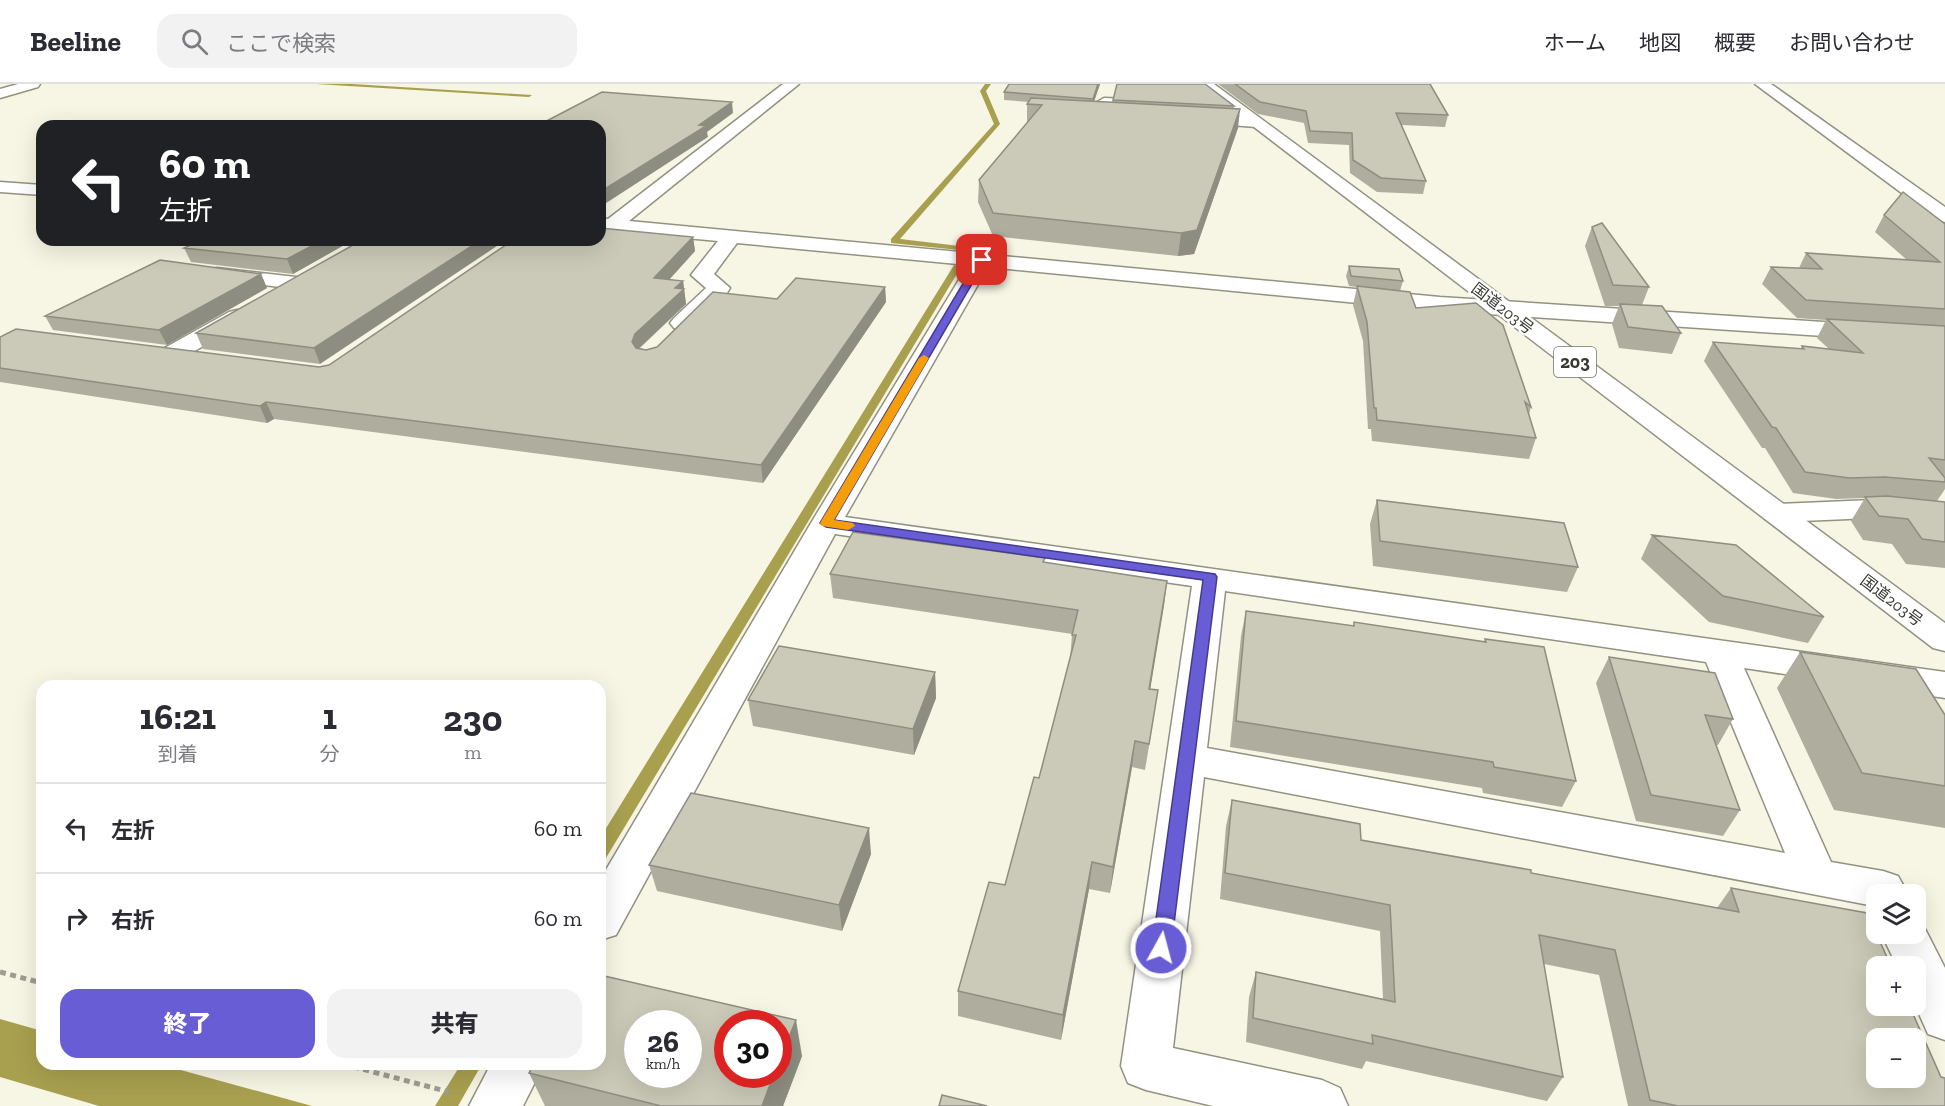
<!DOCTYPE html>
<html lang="ja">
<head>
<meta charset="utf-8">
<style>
  body { margin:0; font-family:"Zilla Slab","Noto Sans JP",serif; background:#f2f2f3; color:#2b2b33; height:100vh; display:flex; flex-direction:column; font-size:22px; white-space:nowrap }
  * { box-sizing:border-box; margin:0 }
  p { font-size:20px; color:#7c7c81 }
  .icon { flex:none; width:33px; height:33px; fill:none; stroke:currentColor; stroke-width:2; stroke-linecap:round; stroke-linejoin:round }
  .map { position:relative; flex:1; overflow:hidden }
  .sheet { position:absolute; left:36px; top:596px; width:570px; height:390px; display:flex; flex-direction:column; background:#fff; border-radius:18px; box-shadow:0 6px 24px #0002 }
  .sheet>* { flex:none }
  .top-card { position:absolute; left:36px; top:36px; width:570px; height:126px; border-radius:18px; box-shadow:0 6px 24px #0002; background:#202124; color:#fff; overflow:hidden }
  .buttons { position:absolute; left:1866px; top:800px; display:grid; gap:12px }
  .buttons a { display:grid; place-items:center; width:60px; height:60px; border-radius:12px; background:#fff; box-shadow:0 6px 24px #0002; font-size:30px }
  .speed { position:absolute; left:624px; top:926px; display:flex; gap:12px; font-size:30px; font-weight:700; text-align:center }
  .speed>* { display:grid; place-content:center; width:78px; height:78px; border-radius:50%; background:#fff; box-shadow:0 6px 24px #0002; line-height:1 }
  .speed small { font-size:15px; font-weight:400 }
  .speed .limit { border:9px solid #d22; background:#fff; color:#111 }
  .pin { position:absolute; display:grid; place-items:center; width:51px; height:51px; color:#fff; margin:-26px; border-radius:12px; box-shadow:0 3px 9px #0006 }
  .me { position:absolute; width:66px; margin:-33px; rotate:7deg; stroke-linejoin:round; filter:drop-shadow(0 0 4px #0008) }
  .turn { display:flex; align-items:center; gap:21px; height:126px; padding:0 24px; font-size:27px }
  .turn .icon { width:78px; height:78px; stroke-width:2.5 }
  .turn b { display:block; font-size:42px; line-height:51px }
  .eta { display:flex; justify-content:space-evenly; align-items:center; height:102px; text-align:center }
  .eta b { font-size:36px; font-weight:800; line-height:42px }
  .cta { display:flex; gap:12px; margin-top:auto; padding:12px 24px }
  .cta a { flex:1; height:69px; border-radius:18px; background:#695dd6; color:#fff; font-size:24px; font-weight:800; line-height:69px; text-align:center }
  .cta a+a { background:#f2f2f3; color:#2b2b33 }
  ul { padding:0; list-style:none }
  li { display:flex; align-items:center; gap:18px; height:90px; padding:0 24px; border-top:2px solid #e1e1e2 }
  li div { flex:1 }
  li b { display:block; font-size:22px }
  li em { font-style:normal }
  header { display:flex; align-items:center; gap:36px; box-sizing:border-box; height:84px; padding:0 30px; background:#fff; border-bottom:2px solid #e1e1e2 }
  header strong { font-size:28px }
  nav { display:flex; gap:33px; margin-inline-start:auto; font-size:21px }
  .search { width:420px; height:54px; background:#f2f2f3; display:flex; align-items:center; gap:15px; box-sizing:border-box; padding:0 21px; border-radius:18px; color:#7c7c81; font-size:22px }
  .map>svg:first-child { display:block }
</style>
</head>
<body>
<header>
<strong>Beeline</strong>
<div class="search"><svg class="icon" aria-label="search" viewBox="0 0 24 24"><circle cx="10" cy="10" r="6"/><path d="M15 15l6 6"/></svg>ここで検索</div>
<nav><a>ホーム</a><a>地図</a><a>概要</a><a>お問い合わせ</a></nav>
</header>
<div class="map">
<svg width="1945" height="1022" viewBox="0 0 1945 1022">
  <rect width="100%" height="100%" fill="#f7f5e3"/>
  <!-- water -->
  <path fill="#a8a04f" d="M 0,935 L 42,947 L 42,980 L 159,980 L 312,1022 L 99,1022 L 0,993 Z"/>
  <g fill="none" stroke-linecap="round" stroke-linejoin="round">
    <!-- stream -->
    <path fill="#a8a04f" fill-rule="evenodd" d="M 316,0 L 352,0 L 532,11 L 529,13 Z
      M 985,0 L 991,0 L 986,7 L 1000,40 L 900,155 L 968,163 L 972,165 L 968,167 L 891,159 L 891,155 L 994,40 L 980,7 Z
      M 954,181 L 961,183 L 606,774 L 600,776 L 600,754 Z
      M 461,980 L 482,980 L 458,1022 L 435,1022 Z"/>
    <!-- minor casing -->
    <g stroke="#939281" stroke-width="3">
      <path id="minor" d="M 18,0 L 40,0 L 38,3 L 0,14 L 0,5 Z
        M 783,0 L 799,0 L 629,137 L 1440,213 L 1945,246 L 1945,260 L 1440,227 L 988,183 L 845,433 L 1945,588 L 1945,614 L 1744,584 L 1831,778 L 1883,787 L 1898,792 L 1908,810 L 1876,810 L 1876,825 L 1869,821 L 1204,693 L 1173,964 L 1322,996 L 1340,1004 L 1348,1022 L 1213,1022 L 1146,1006 L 1128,999 L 1121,982 L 1192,502 L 835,450 L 616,851 L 600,856 L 600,796 L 811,439 L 968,181 L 737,159 L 714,190 L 730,204 L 727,209 L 690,244 L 682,246 L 674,244 L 670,239 L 674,234 L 706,204 L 691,191 L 718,157 L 600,146 L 600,134 L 608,135 ZM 1225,507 L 1706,578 L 1785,769 L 1207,664 Z
        M 1755,0 L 1771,0 L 1945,123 L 1945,138 L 1938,136 Z
        M 1104,14 L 1157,16 L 1164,20 L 1157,24 L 1099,21 L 1097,18 Z
        M 1195,30 L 1256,33 L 1264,38 L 1256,43 L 1190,38 L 1187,35 L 1190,32 Z
        M 0,98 L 42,101 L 42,111 L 0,108 Z
        M 217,184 L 296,193 L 304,194 L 307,199 L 304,204 L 296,205 L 210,194 L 206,190 L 210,186 Z
        M 237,226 L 245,228 L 248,233 L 245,238 L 179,276 L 170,278 L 161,276 L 158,271 L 161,266 L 229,228 Z
        M 1872,416 L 1945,423 L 1945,441 L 1872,434 L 1776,438 L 1765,435 L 1761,429 L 1765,423 L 1776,420 Z
        M 1916,833 L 1920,835 L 1945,884 L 1945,956 L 1928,950 L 1915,921 L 1916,882 L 1897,882 L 1881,849 L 1916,849 Z
        M 491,980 L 544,980 L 523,1022 L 469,1022 Z"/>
    </g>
    <!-- trunk casing -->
    <g stroke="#939281" stroke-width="3">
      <path id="trunk" d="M 1198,0 L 1214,0 L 1945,539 L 1945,567 L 1933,564 Z"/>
    </g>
    <!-- path -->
    <path stroke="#9e9d90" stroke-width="5" stroke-dasharray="6 4.5" stroke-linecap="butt" d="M 0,888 L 42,899
      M 343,980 L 449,1008"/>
    <!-- minor -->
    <use href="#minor" fill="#fff" fill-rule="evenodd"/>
    <!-- trunk -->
    <use href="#trunk" fill="#fff" fill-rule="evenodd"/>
  </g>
  <!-- wall -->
  <path fill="#afae9e" d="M 1100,0 L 1094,18 L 1112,18 L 1113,16 L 1234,22 L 1234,25 L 1238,44 L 1194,170 L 1178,172 L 993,152 L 978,118 L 979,96 L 1027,39 L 1027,20 L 1029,18 L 1004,16 L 1004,8 Z
    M 1218,0 L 1430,0 L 1448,31 L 1445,43 L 1402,41 L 1426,97 L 1423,110 L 1377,108 L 1350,89 L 1349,61 L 1308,59 L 1304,39 L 1258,30 Z
    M 1884,131 L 1945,140 L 1945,405 L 1937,417 L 1945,418 L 1945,484 L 1906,480 L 1892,460 L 1863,456 L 1851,437 L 1865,414 L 1836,415 L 1793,409 L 1765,364 L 1762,364 L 1704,277 L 1713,258 L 1800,265 L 1802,262 L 1829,265 L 1817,254 L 1826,236 L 1797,234 L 1762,200 L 1771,183 L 1799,184 L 1806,169 L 1907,176 L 1875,148 Z
    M 1592,143 L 1649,203 L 1642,221 L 1681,249 L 1672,270 L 1619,264 L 1612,240 L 1619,222 L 1605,222 L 1585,162 Z
    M 693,153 L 695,167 L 669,196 L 683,197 L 686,220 L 640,264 L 646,266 L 657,263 L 777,215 L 885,203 L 886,218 L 763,399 L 274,335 L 267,339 L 0,298 L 0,253 L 319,283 L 329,281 Z
    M 353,156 L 293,190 L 191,178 L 184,164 Z
    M 362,156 L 320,280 L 203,265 L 196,249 Z
    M 1349,182 L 1403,197 L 1400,207 L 1416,224 L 1531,323 L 1529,330 L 1536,354 L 1529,375 L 1372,357 L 1371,345 L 1368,345 L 1363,257 L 1353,221 L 1357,203 L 1349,202 L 1346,192 Z
    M 261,190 L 267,204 L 167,261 L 53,246 L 45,232 Z
    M 1377,416 L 1578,483 L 1567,508 L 1373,482 L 1370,440 Z
    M 1652,451 L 1824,533 L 1808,559 L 1709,538 L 1641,475 Z
    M 1044,478 L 1167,497 L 1150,605 L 1154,632 L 1145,686 L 1132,683 L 1110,809 L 1089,805 L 1061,956 L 958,932 L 958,907 L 1005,801 L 1039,694 L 1070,576 L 1072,550 L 833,514 L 830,490 Z
    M 1246,527 L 1353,542 L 1354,538 L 1484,558 L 1485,555 L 1576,697 L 1562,723 L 1483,709 L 1482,704 L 1230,663 L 1241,552 Z
    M 1800,568 L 1945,631 L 1945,744 L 1834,726 L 1777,604 Z
    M 1609,573 L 1733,635 L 1718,661 L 1716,661 L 1740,726 L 1723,752 L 1636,737 L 1596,599 Z
    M 935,588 L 936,614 L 914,671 L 753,642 L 748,616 Z
    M 1232,716 L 1361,756 L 1717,824 L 1731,804 L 1945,1022 L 1628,1022 L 1599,891 L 1544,880 L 1563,993 L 1547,1017 L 1366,977 L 1362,985 L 1246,958 L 1249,913 L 1256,888 L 1383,915 L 1380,847 L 1220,815 L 1226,742 Z
    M 871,770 L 842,847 L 657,807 L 649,781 Z
    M 802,972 L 783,1022 L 545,1022 L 529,989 Z"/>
  <!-- shaded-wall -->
  <path fill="#8e8d81" d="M 1098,0 L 1100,0 L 1092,23 L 1093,15 Z
    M 732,18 L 733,29 L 707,48 L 708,53 L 600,123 L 600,108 Z
    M 1240,25 L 1238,44 L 1194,170 L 1178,172 L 1181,149 Z
    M 693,153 L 695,167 L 657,209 L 654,194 Z
    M 323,156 L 353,156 L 293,190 L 287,175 Z
    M 481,156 L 506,156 L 320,280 L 314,264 Z
    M 261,190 L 267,204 L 167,261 L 159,246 Z
    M 683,197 L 686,220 L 638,265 L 635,273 L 632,258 L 635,250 L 675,204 Z
    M 885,203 L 886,218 L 763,399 L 761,381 Z
    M 266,318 L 274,335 L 267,339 L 260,322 Z
    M 1167,497 L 1164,522 L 1146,631 L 1149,605 Z
    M 935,588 L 936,614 L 914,671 L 913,645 Z
    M 1135,657 L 1132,683 L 1110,809 L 1113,783 Z
    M 869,744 L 871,770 L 842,847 L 839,821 Z
    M 1092,778 L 1089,805 L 1061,956 L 1063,931 Z
    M 796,936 L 802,972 L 783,1022 L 762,1022 L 774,990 L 778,990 L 778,980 Z"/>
  <!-- building -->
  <path fill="#cbcab8" stroke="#8e8d81" stroke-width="1.5" fill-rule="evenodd" d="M 1009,0 L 1098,0 L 1093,15 L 1004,8 Z
    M 1117,0 L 1205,0 L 1234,22 L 1113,16 Z
    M 1235,0 L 1430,0 L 1448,31 L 1396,29 L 1426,97 L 1381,94 L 1353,76 L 1352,49 L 1310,47 L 1306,27 L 1260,18 Z
    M 602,8 L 732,18 L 699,41 L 706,42 L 600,108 L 600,42 L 537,42 Z
    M 1031,14 L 1240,25 L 1197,146 L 1181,149 L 993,129 L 979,96 L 1042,21 L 1027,20 Z
    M 1903,108 L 1945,140 L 1945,225 L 1806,216 L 1771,183 L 1822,185 L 1806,169 L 1940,178 L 1884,131 Z
    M 1602,139 L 1649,203 L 1613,201 L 1592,143 Z
    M 600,144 L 693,153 L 654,194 L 683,197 L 675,204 L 684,205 L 635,250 L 632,258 L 636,264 L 646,266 L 657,263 L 713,208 L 777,215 L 796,194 L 885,203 L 761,381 L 266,318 L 260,322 L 0,284 L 0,253 L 16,245 L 319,283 L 329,281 L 513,156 L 600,156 Z
    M 202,156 L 323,156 L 287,175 L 184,164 Z
    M 362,156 L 481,156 L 314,264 L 196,249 Z
    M 160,176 L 261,190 L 159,246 L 45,232 Z
    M 1349,182 L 1399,185 L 1403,197 L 1351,192 Z
    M 1357,202 L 1410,208 L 1416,224 L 1476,219 L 1503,241 L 1531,323 L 1525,318 L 1536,354 L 1377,336 L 1376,324 L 1374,324 L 1367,238 Z
    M 1620,220 L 1662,222 L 1681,249 L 1628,243 Z
    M 1827,235 L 1945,242 L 1945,376 L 1929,374 L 1945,394 L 1945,398 L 1885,393 L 1849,394 L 1805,388 L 1776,344 L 1772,343 L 1713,258 L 1804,265 L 1802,262 L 1863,269 Z
    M 1887,412 L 1945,418 L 1945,458 L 1922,455 L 1908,435 L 1879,432 L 1865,413 Z
    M 1377,416 L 1564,439 L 1578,483 L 1380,457 Z
    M 853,448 L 1045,474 L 1043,478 L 1167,497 L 1149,605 L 1158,606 L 1149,660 L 1135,657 L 1113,783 L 1092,778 L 1063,931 L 958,907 L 989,798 L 1005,801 L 1034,693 L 1039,694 L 1076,551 L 1072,551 L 1078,526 L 830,490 Z
    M 1652,451 L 1736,461 L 1824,533 L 1723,512 Z
    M 1246,527 L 1354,542 L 1354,538 L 1486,558 L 1485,555 L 1544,563 L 1576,697 L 1494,683 L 1493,678 L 1236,637 Z
    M 779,562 L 935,588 L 913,645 L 748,616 Z
    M 1800,568 L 1916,585 L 1945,631 L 1945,702 L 1862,689 Z
    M 1609,573 L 1715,589 L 1733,635 L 1705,631 L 1740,726 L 1651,711 Z
    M 691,709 L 869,744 L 839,821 L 649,781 Z
    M 1232,716 L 1360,740 L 1361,756 L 1531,786 L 1531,789 L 1739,828 L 1731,804 L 1867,829 L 1891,882 L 1876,882 L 1876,921 L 1909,921 L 1941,993 L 1945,994 L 1945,1022 L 1678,1022 L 1650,1016 L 1615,866 L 1539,851 L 1563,993 L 1372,951 L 1373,960 L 1253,934 L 1256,888 L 1395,918 L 1390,821 L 1225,789 ZM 1876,954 L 1916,954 L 1916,993 L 1876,993 Z
    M 600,891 L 796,936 L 778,980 L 778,939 L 728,939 L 728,990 L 774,990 L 762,1022 L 661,1022 L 529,989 L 534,980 L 600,980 ZM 638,939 L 688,939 L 688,990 L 638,990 Z
    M 942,1011 L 987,1022 L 939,1022 Z"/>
  <!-- route -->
  <path fill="#695dd6" stroke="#443c8b" stroke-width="1.5" d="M 982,173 L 986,176 L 834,436 L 1215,490 L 1217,493 L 1171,864 L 1168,870 L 1161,873 L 1155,870 L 1152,864 L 1203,496 L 826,443 L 820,439 L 977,176 Z"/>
  <!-- slow -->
  <path fill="#f59e0b" d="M 924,271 L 929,274 L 834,436 L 853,439 L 855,442 L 848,446 L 822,442 L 820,439 L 919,274 Z"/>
  <g text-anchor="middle" stroke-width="5" stroke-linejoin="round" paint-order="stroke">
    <!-- far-street labels -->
    <g font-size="16" fill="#393931" stroke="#fff">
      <text transform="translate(1503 224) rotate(37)" y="6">国道203号</text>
      <text transform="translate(1892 516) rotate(37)" y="6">国道203号</text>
    </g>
    <!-- shield labels -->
    <rect fill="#fff" stroke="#74746f" stroke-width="1.5" x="1554" y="263" width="42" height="30" rx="4.5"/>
    <g font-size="18" font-weight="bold" fill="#393931">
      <text x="1575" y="284">203</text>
    </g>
  </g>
</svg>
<div class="buttons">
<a><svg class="icon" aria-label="layers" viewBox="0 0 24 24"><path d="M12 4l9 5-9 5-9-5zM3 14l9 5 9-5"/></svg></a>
<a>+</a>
<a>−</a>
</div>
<div class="speed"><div>26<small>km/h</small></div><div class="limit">30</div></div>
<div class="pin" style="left:982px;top:176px;background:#d93025"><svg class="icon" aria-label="arrive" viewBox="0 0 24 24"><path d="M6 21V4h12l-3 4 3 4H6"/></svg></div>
<svg class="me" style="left:1161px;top:864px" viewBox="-20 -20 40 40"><circle r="17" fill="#695dd6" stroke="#fff" stroke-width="3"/><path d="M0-11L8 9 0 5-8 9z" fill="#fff"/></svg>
<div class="top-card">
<div class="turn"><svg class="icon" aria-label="left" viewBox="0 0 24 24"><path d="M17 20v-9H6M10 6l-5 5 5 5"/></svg><div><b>60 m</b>左折</div></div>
</div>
<section class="sheet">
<div class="eta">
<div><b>16:21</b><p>到着</p></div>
<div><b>1</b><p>分</p></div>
<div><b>230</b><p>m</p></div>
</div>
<ul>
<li><svg class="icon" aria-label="left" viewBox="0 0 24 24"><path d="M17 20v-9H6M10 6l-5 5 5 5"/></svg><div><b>左折</b></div><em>60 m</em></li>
<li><svg class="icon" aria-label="right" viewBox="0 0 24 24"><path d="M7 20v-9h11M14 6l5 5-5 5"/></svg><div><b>右折</b></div><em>60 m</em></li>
</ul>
<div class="cta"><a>終了</a><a>共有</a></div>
</section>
</div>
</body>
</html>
